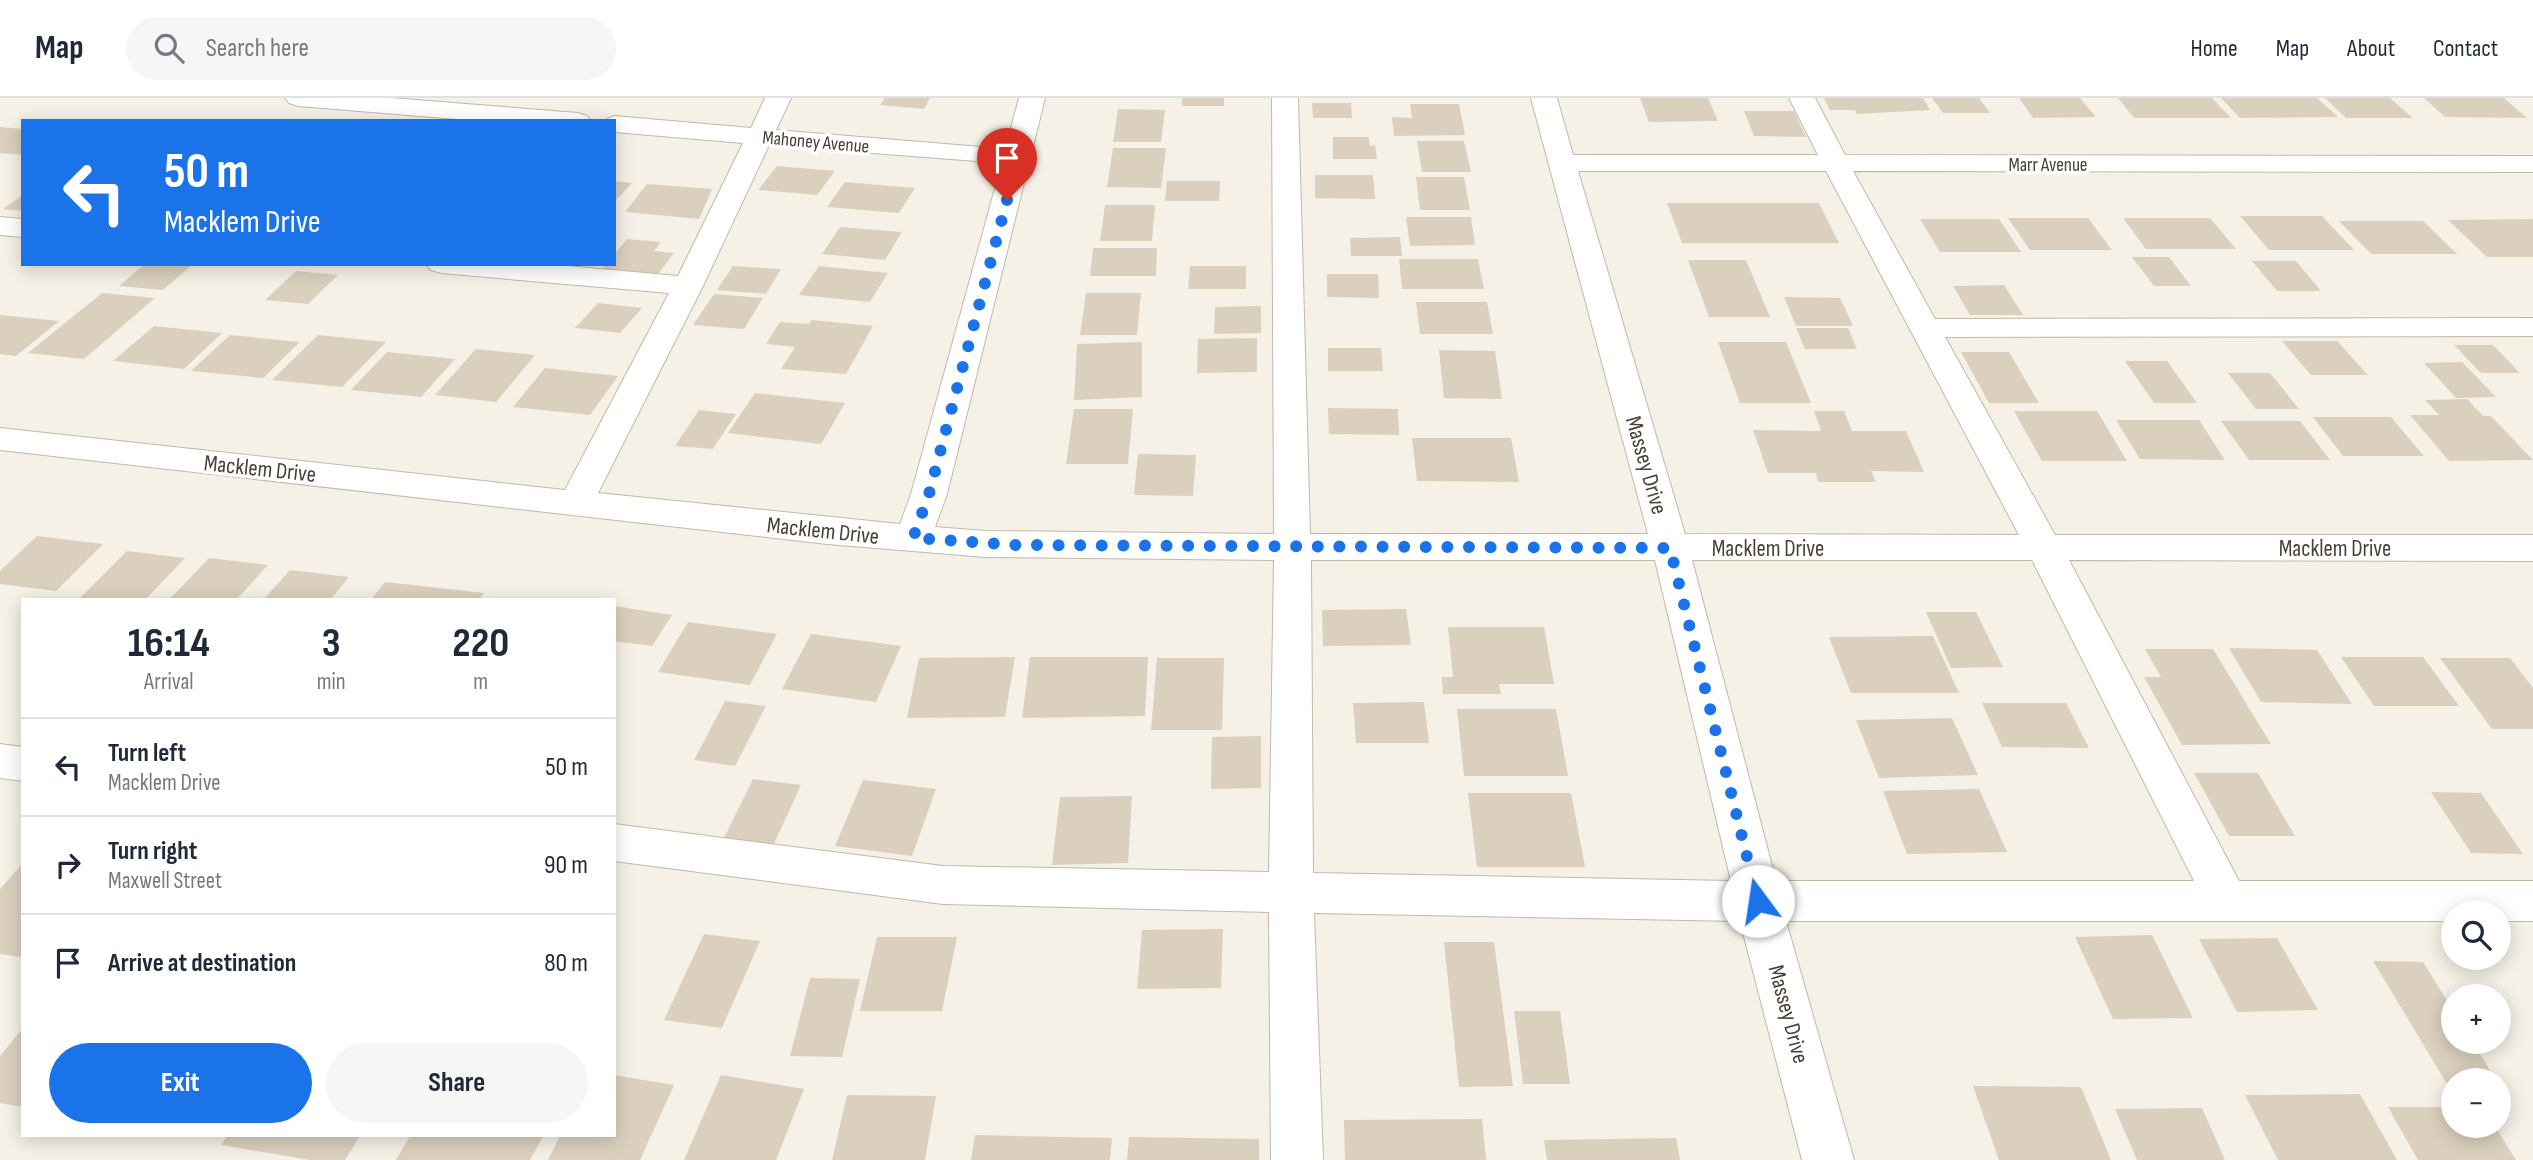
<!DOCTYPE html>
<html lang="en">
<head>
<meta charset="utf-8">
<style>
  body { margin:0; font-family:"Sofia Sans Condensed",sans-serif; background:#f6f6f7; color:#1f2937; height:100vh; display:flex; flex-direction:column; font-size:26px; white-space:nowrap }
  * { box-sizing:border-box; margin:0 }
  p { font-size:23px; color:#747a83 }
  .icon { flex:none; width:38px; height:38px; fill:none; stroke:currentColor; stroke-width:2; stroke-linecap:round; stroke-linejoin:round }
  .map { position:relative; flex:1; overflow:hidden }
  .side { position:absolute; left:21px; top:500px; width:595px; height:539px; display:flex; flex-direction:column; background:#fff; border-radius:0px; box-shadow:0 4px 18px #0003 }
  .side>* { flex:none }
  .banner { position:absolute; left:21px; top:21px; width:595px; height:147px; border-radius:0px; box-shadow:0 4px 18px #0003; background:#1a73e8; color:#fff; overflow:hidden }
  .tools { position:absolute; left:2441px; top:802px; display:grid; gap:14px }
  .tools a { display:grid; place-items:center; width:70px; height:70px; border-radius:50%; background:#fff; box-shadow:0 4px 18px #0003; font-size:35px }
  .pin { position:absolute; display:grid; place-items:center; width:60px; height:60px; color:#fff; margin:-72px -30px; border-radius:50% 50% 50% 0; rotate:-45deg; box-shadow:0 0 7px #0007 }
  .pin .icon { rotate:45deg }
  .me { position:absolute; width:77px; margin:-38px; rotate:346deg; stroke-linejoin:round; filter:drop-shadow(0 0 5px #0008) }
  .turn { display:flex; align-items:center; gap:24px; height:147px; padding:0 28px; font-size:32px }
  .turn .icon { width:91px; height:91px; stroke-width:2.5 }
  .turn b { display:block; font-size:49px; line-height:60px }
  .eta { display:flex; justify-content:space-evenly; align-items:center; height:119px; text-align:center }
  .eta b { font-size:42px; font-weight:700; line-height:49px }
  .cta { display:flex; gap:14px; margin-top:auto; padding:14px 28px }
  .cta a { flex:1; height:80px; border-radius:42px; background:#1a73e8; color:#fff; font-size:28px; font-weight:700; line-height:80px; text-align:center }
  .cta a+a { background:#f6f6f7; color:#1f2937 }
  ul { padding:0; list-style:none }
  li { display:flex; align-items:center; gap:21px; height:98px; padding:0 28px; border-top:2px solid #e0e1e3 }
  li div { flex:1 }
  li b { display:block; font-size:26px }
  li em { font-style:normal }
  header { display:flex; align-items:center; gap:42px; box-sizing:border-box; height:98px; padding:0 35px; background:#fff; border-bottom:2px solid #e0e1e3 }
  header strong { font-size:33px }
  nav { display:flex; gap:38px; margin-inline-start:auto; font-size:24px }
  .search { width:490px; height:63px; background:#f6f6f7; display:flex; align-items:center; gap:18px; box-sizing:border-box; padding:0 24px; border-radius:38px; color:#747a83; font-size:26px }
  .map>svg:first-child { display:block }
</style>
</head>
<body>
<header>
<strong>Map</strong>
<div class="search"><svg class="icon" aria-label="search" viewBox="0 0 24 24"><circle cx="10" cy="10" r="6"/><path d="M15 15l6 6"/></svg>Search here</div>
<nav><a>Home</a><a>Map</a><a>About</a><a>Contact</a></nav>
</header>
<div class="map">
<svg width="2533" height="1062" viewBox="0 0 2533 1062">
  <rect width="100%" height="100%" fill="#f5f1e6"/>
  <!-- building -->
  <path fill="#dbd0bd" d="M 885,0 L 930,0 L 924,11 L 880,7 Z
    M 1182,0 L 1224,0 L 1224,8 L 1182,8 Z
    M 1640,0 L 1708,0 L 1718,23 L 1649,24 Z
    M 1824,0 L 1923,0 L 1930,12 L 1857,16 L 1855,12 L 1830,12 Z
    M 1932,0 L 1979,0 L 1990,15 L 1943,15 Z
    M 2019,0 L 2080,0 L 2096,19 L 2033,20 Z
    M 2118,0 L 2212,0 L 2231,20 L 2134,20 Z
    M 2221,0 L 2317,0 L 2338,19 L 2240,20 Z
    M 2325,0 L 2390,0 L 2413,20 L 2346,20 Z
    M 2424,0 L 2504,0 L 2527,20 L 2445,19 Z
    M 1312,5 L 1351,5 L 1352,20 L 1313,20 Z
    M 1410,6 L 1459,6 L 1465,37 L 1394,38 L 1392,19 L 1412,20 Z
    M 1118,11 L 1165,12 L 1161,44 L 1113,44 Z
    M 1744,13 L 1794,13 L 1806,39 L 1754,38 Z
    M 0,29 L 23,31 L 23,57 L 0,55 Z
    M 1333,39 L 1369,39 L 1370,48 L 1375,47 L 1377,61 L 1333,61 Z
    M 1417,43 L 1464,43 L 1471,74 L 1422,74 Z
    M 1113,50 L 1166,50 L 1161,90 L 1107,89 Z
    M 777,68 L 835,73 L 817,97 L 758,92 Z
    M 1315,77 L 1373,77 L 1375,101 L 1315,100 Z
    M 1416,79 L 1464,79 L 1470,112 L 1420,112 Z
    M 614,83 L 632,85 L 614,104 Z
    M 1167,83 L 1220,83 L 1219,103 L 1165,103 Z
    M 845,84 L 915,90 L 899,115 L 827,109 Z
    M 647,86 L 712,91 L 699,121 L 625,114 Z
    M 23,97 L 23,113 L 3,111 Z
    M 1667,105 L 1819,105 L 1839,145 L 1682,145 Z
    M 1105,107 L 1155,107 L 1152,143 L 1100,143 Z
    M 2240,118 L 2322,118 L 2354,152 L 2269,152 Z
    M 1406,119 L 1471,119 L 1475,147 L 1410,148 Z
    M 2008,120 L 2088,120 L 2112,152 L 2030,152 Z
    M 2123,120 L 2210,120 L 2236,151 L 2146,151 Z
    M 1920,121 L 1999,121 L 2021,154 L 1940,154 Z
    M 2533,121 L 2533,159 L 2487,159 L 2448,122 Z
    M 2339,123 L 2423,123 L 2457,156 L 2371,156 Z
    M 840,129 L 902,134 L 885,162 L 822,156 Z
    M 1400,139 L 1402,158 L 1351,158 L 1350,140 Z
    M 627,141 L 661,144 L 654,153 L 674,155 L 658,176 L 602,171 L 606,166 L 614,166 L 614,157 Z
    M 1093,150 L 1157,150 L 1156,178 L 1090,178 Z
    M 2132,159 L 2169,159 L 2191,188 L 2154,188 Z
    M 1399,161 L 1478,161 L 1484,191 L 1402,191 Z
    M 1688,162 L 1746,162 L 1770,219 L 1709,219 Z
    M 2252,163 L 2296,163 L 2321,193 L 2277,193 Z
    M 145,166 L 193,166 L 163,192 L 119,188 Z
    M 733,168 L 781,171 L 766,196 L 717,192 Z
    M 819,168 L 888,175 L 870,204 L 799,197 Z
    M 1190,168 L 1246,168 L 1246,191 L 1188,191 Z
    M 296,173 L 338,177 L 308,206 L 265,202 Z
    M 1327,176 L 1378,176 L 1379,200 L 1327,199 Z
    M 2004,187 L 2023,217 L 1970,217 L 1953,188 Z
    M 102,195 L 155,200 L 84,261 L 28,255 Z
    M 1086,195 L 1141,195 L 1137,237 L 1080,237 Z
    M 714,196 L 763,200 L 744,231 L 693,227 Z
    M 1784,199 L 1840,200 L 1853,228 L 1796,228 Z
    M 1416,204 L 1487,204 L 1493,236 L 1420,236 Z
    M 598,205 L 642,210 L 620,235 L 575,230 Z
    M 1261,208 L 1261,235 L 1214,236 L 1215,209 Z
    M 0,217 L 59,223 L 16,258 L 0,256 Z
    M 811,222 L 873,228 L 846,276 L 781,271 L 795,249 L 766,246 L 780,224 L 809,226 Z
    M 154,228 L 222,235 L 184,271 L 113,263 Z
    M 1796,230 L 1848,230 L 1857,251 L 1805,251 Z
    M 230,237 L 300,244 L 263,280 L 191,273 Z
    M 318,237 L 386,244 L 342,289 L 272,282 Z
    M 1257,240 L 1257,274 L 1197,275 L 1198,241 Z
    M 2282,243 L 2337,243 L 2368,277 L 2311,277 Z
    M 1142,244 L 1142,299 L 1074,302 L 1077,246 Z
    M 1718,244 L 1786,244 L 1811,305 L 1740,305 Z
    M 2454,247 L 2493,247 L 2520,275 L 2481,275 Z
    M 1328,250 L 1381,250 L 1383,273 L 1328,273 Z
    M 476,251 L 535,257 L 496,304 L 435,297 Z
    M 1439,252 L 1495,253 L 1502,301 L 1444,300 Z
    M 387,254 L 455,261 L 421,299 L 351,292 Z
    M 1961,254 L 2009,254 L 2039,305 L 1989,305 Z
    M 2125,263 L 2167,263 L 2197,305 L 2154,305 Z
    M 2462,264 L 2496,299 L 2456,300 L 2424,265 Z
    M 545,270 L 618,278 L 590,317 L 513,309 Z
    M 2228,275 L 2270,275 L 2299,311 L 2256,311 Z
    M 755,295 L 845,305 L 821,346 L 728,335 Z
    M 2467,301 L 2483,318 L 2491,318 L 2533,362 L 2449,363 L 2410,317 L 2439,317 L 2425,302 Z
    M 1328,310 L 1398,311 L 1399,337 L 1329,336 Z
    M 1074,311 L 1133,311 L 1128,366 L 1066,366 Z
    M 699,312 L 736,316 L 713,351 L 675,348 Z
    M 1814,313 L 1844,313 L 1852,333 L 1906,333 L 1924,374 L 1871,373 L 1876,384 L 1818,384 L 1816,375 L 1768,375 L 1753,332 L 1821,333 Z
    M 2014,313 L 2097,313 L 2127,363 L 2042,363 Z
    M 2313,319 L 2391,319 L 2424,358 L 2343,358 Z
    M 2116,322 L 2199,322 L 2225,362 L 2140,361 Z
    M 2221,323 L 2300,323 L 2330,362 L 2249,362 Z
    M 1412,340 L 1511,340 L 1519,384 L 1417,383 Z
    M 1138,356 L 1196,357 L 1193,398 L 1134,397 Z
    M 37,438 L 103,446 L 56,493 L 0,486 L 0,473 Z
    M 127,453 L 185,460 L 145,502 L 78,502 Z
    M 209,460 L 268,467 L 236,502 L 169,502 Z
    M 290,472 L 349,479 L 330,502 L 263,502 Z
    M 385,484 L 484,495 L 479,502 L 371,502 Z
    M 614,508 L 672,517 L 652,548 L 614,543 Z
    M 1406,511 L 1411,547 L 1323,548 L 1322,512 Z
    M 1926,514 L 1976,514 L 2003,569 L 1951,570 Z
    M 688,524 L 777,536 L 750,587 L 658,574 Z
    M 1448,529 L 1544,529 L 1554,586 L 1499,586 L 1501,596 L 1443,596 L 1442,579 L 1453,579 Z
    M 811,536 L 901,548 L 876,604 L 782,591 Z
    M 1933,538 L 1959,595 L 1851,595 L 1829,539 Z
    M 2229,550 L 2317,552 L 2352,606 L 2261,604 Z
    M 2145,551 L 2213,551 L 2271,646 L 2182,647 L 2144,579 L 2161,579 Z
    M 1015,559 L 1005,619 L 907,620 L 919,560 Z
    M 1030,559 L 1148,559 L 1145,618 L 1022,620 Z
    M 2341,559 L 2423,559 L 2459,608 L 2374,608 Z
    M 1157,560 L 1224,560 L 1222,632 L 1151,632 Z
    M 2440,560 L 2510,560 L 2533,590 L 2533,631 L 2492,631 Z
    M 725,603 L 766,608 L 735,668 L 694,662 Z
    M 1424,604 L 1429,645 L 1356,645 L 1353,605 Z
    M 1982,605 L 2066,605 L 2089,650 L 2002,649 Z
    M 1457,611 L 1556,611 L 1568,678 L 1464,678 Z
    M 1952,620 L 1978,677 L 1879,680 L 1856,622 Z
    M 1261,638 L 1261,690 L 1211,691 L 1212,639 Z
    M 2194,675 L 2258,675 L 2295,738 L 2229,738 Z
    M 753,681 L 801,687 L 773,748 L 723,742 Z
    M 863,682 L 936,691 L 912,758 L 835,748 Z
    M 1979,691 L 2007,754 L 1907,756 L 1883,693 Z
    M 2431,694 L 2481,695 L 2523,756 L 2471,755 Z
    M 1468,695 L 1571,695 L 1585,769 L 1477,769 Z
    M 1132,698 L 1128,765 L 1052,767 L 1060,699 Z
    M 23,765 L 23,857 L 21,859 L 0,856 L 0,791 Z
    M 1223,831 L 1221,890 L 1137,891 L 1142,832 Z
    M 704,836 L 760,843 L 722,930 L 664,922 Z
    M 2152,837 L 2193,920 L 2113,921 L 2075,839 Z
    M 877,839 L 957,839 L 942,913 L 860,913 Z
    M 2277,840 L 2318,912 L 2237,914 L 2199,841 Z
    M 1444,844 L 1494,844 L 1513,988 L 1459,989 Z
    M 2373,863 L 2423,864 L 2454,914 L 2454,943 L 2472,943 L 2496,982 L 2454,982 L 2454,986 L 2447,986 Z
    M 810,880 L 860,881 L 842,959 L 790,958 Z
    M 1514,913 L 1560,913 L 1570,986 L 1523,986 Z
    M 23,930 L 23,1009 L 0,1005 L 0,958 Z
    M 614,977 L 674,987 L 640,1062 L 548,1062 L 560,1038 L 614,1038 Z
    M 721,977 L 804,991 L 776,1062 L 684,1062 Z
    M 1973,988 L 2081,989 L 2111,1062 L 1999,1062 Z
    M 2360,996 L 2397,1062 L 2278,1062 L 2245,997 Z
    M 847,997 L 936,998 L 925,1062 L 832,1062 Z
    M 2388,1009 L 2454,1009 L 2454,1027 L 2494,1027 L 2516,1062 L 2418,1062 Z
    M 2202,1010 L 2225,1062 L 2137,1062 L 2115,1011 Z
    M 1482,1021 L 1486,1062 L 1345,1062 L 1344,1022 Z
    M 975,1037 L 1112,1040 L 1110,1062 L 971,1062 Z
    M 227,1038 L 360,1038 L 345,1062 L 310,1062 L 221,1047 Z
    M 410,1038 L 543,1038 L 530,1062 L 396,1062 Z
    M 1129,1039 L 1259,1041 L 1259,1062 L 1127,1062 Z
    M 1676,1040 L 1680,1062 L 1547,1062 L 1544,1042 Z"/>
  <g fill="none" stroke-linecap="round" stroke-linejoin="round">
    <!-- minor casing -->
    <g stroke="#c2b9a8" stroke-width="2">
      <path id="minor" d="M 285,0 L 391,0 L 578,15 L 587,18 L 591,23 L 481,23 L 298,8 L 289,5 Z
        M 765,0 L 791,0 L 776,32 L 981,49 L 1006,49 L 1019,0 L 1045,0 L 947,396 L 935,429 L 986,433 L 1274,436 L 1272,0 L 1298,0 L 1310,436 L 1648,436 L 1531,0 L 1557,0 L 1573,57 L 1818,57 L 1789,0 L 1815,0 L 1845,57 L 2533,58 L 2533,74 L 1853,73 L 1935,221 L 2533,220 L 2533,238 L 1945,239 L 2055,437 L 2533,437 L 2533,463 L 2069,462 L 2239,783 L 2533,783 L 2533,823 L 2499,823 L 2499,814 L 2454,814 L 2454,823 L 1786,823 L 1854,1062 L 1802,1062 L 1740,823 L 1314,815 L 1323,1062 L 1271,1062 L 1269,814 L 943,806 L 614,763 L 614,726 L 943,768 L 1269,774 L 1274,462 L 986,459 L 827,446 L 0,352 L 0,330 L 565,392 L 669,195 L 441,175 L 431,172 L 426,166 L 544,166 L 678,178 L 743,45 L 614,34 L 614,23 L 603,23 L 614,18 L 751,30 ZM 769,47 L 1002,65 L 911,396 L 900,426 L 598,395 L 703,188 ZM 1578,73 L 1826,73 L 2019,437 L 1685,436 ZM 1311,462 L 1655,462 L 1731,783 L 1313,775 ZM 1692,462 L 2032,462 L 2194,783 L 1776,783 Z
        M 0,119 L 23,121 L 23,139 L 0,137 Z
        M 0,646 L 23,649 L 23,683 L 0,680 Z"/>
    </g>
    <!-- minor -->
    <use href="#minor" fill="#fff" fill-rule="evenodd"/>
  </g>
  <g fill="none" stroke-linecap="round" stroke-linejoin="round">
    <!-- route -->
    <path stroke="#1a73e8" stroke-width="12" stroke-dasharray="0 21.6" d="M 1007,102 L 929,396 L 913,440 L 1014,447 L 1670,450 L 1758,803"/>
  </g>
  <g text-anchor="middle" stroke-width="7" stroke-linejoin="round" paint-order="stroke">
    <!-- far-street labels -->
    <g font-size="19" fill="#494135" stroke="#fff">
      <text transform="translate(816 43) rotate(5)" y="7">Mahoney Avenue</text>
      <text x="2048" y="73">Marr Avenue</text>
    </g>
    <!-- street labels -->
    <g font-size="23" fill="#494135" stroke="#fff">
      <text transform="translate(1647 367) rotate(74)" y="8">Massey Drive</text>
      <text transform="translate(260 370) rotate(6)" y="8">Macklem Drive</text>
      <text transform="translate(823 432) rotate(6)" y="8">Macklem Drive</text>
      <text x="1768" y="458">Macklem Drive</text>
      <text x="2335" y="458">Macklem Drive</text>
      <text transform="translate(1789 916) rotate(75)" y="8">Massey Drive</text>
    </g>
  </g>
</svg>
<div class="tools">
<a><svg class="icon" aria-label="search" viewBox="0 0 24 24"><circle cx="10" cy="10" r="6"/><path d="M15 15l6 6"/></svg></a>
<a>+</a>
<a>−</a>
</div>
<div class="pin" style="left:1007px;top:102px;background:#d93025"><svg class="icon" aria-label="arrive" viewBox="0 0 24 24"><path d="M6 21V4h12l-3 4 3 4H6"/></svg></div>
<svg class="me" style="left:1758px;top:803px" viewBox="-20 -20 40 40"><circle r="19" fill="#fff"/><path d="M0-13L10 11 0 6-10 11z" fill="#1a73e8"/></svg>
<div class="banner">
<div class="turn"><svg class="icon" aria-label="left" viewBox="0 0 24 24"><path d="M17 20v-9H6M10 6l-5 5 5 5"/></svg><div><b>50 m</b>Macklem Drive</div></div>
</div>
<section class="side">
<div class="eta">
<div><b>16:14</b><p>Arrival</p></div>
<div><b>3</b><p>min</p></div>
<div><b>220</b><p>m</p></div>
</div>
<ul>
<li><svg class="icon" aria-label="left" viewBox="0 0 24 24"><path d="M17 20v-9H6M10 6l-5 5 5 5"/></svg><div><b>Turn left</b><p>Macklem Drive</p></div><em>50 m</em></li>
<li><svg class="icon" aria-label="right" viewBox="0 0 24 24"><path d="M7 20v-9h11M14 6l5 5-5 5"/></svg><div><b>Turn right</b><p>Maxwell Street</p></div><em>90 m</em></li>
<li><svg class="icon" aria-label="arrive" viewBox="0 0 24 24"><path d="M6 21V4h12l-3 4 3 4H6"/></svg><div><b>Arrive at destination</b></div><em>80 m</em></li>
</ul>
<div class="cta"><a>Exit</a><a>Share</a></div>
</section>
</div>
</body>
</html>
